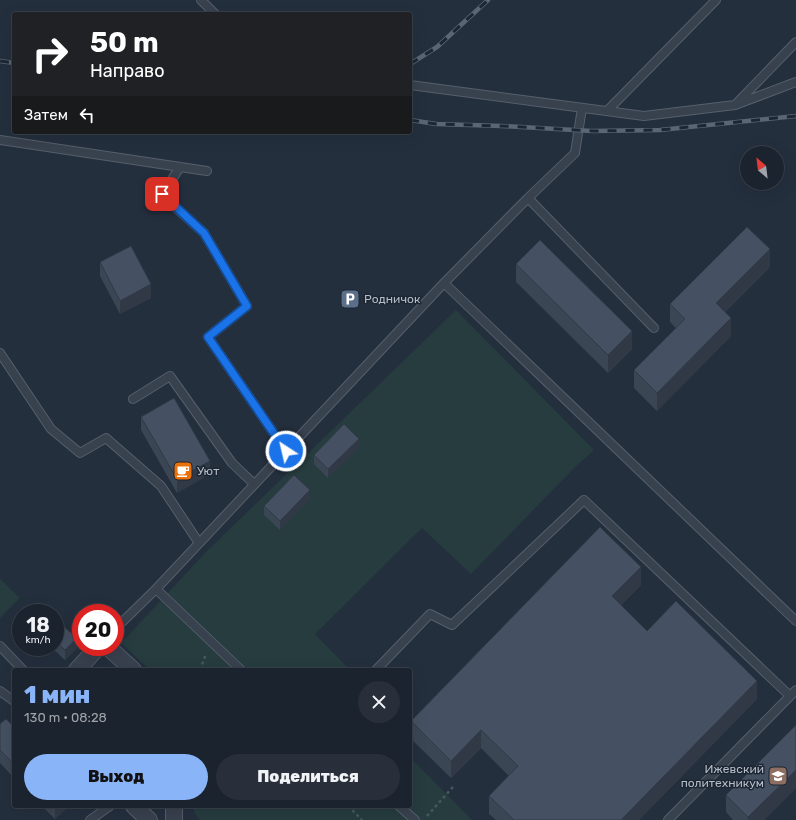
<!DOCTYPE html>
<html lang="ru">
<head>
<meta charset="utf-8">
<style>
  body { margin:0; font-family:Rubik,sans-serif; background:#282f3a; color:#f1f3f6; height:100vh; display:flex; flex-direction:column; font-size:15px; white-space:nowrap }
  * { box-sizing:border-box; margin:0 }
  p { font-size:13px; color:#a0a4aa }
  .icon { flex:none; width:22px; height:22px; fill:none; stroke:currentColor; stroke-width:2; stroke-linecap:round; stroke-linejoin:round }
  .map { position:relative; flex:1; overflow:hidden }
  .side { position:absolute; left:12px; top:668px; width:400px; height:140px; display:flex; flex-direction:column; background:#1b232e; border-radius:4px; box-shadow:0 4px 16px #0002,0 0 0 1px #39404a }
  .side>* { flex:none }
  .banner { position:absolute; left:12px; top:12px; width:400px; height:122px; border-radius:4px; box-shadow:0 4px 16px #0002,0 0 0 1px #39404a; background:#202124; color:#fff; overflow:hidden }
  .needle { width:26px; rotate:332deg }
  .buttons { position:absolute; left:740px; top:146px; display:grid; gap:8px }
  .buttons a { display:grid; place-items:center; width:44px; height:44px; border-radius:50%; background:#1b232e; box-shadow:0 4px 16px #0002,0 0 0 1px #39404a; font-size:20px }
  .speed { position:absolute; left:12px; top:604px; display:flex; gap:8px; font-size:20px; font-weight:700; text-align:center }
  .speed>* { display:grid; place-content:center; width:52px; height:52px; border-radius:50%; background:#1b232e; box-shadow:0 4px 16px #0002,0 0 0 1px #39404a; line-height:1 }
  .speed small { font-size:10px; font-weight:400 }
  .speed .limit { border:6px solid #d22; background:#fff; color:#111 }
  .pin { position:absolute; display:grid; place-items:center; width:34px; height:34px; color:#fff; margin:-17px; border-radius:8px; box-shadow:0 2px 6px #0006 }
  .me { position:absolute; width:44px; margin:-22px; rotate:325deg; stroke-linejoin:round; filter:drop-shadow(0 0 3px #0008) }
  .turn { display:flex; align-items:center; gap:14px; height:84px; padding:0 12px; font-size:18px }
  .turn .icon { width:52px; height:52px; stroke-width:2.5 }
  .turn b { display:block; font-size:28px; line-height:34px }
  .then { display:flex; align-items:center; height:38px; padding:0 12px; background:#0003; gap:8px; font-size:15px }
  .round { display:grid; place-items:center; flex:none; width:42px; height:42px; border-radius:21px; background:#282f3a }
  .headline { display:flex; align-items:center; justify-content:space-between; height:68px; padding:0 12px }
  h1 { font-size:24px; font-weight:800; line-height:30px; color:#8ab4f8 }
  .primary-button { display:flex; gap:8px; margin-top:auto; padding:8px 12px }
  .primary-button a { flex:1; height:46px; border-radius:24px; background:#8ab4f8; color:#111; font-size:16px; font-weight:800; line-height:46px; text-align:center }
  .primary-button a+a { background:#282f3a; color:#f1f3f6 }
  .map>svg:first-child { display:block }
</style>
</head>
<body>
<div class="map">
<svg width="796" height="820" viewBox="0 0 796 820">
  <rect width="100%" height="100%" fill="#242f3e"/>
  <!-- green -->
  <path fill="#263c3f" d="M 456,310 L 594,450 L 576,466 L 471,574 L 422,528 L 315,634 L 350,670 L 150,670 L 121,643 L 207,551 Z
    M 0,579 L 20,598 L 0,618 Z
    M 410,757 L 472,820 L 200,820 L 195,814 L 193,806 L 410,806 Z"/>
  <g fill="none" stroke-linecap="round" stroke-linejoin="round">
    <!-- lane casing -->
    <g stroke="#565f6c" stroke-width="10">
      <path id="lane" d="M 201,0 L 215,14
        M 410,85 L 644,116 L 735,105 L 796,82
        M 737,103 L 796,42
        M 607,111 L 716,0
        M 0,140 L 207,171
        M 180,167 L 162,195 L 204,233 L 247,306 L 208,337 L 286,451
        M 528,198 L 654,328
        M 444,283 L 528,198 L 575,153 L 582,108
        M 0,353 L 51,429 L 80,453 L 106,438 L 161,486 L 199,543
        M 133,399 L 170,376 L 232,463 L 254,484
        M 156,589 L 241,670
        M 115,629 L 156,589 L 444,283 L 796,621
        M 0,646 L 23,670
        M 376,670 L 430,614 L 452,625 L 584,500 L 790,696
        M 0,691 L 14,701
        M 399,806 L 415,820
        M 90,820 L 110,806
        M 668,820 L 796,690"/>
    </g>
    <!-- street casing -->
    <g stroke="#565f6c" stroke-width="18">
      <path id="street" d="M 108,647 L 133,670
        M 77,670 L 98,647
        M 134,806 L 149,820
        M 174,820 L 174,806"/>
    </g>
    <!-- path -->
    <path stroke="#44595c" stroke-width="2.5" stroke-dasharray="3 3" stroke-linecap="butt" d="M 200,670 L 206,654
      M 348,806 L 362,820
      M 427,816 L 453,787"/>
    <!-- lane -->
    <use href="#lane" stroke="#38414e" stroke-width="8"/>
    <!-- street -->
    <use href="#street" stroke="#38414e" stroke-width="16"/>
    <!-- rail casing -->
    <g stroke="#5a6575" stroke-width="4.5">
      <path id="rail" d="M 0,61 L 14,63
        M 410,64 L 437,47 L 488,0
        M 410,120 L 436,124 L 502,126 L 592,131 L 660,130 L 796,116"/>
    </g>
    <!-- rail -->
    <use href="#rail" stroke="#1d2633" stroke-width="3" stroke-dasharray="9" stroke-linecap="butt"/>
  </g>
  <!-- wall -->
  <path fill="#3b4654" d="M 100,262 L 151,298 L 120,314 L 100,276 Z
    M 516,264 L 632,349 L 608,373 L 516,282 Z
    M 770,267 L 725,312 L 731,336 L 657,411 L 634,388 L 634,370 L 676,328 L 670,322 L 670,304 Z
    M 141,417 L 210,474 L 177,493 L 141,430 Z
    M 359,448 L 328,478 L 314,464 L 314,455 Z
    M 310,499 L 280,530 L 264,515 L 264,506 Z
    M 641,585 L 621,605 L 647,631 L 757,699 L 639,820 L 496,820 L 489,814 L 489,796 L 509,776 L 481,748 L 451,778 L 411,739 L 411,721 Z
    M 55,619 L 77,648 L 65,660 L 51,647 L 55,647 Z
    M 0,724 L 14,727 L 14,778 L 0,763 Z
    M 796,725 L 796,788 L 764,820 L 733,820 L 726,812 L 726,795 Z
    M 42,806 L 69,806 L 55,819 Z"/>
  <!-- shaded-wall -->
  <path fill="#303945" d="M 770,249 L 770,267 L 716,321 L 716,303 Z
    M 151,284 L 151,298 L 120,314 L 120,301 Z
    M 731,318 L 731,336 L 657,411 L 657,393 Z
    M 632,331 L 632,349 L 608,373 L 608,355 Z
    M 359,439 L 359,448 L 328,478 L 328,469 Z
    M 210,461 L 210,474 L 177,493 L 177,479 Z
    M 310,490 L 310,499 L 280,530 L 280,521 Z
    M 641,567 L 641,585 L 612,614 L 612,596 Z
    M 77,638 L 77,648 L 65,660 L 65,650 Z
    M 757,681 L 757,699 L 639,820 L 621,820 Z
    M 481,730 L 481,748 L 451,778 L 451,761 Z
    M 796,770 L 796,788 L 764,820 L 748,820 L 748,817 Z
    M 58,806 L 69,806 L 55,819 L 55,809 Z"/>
  <!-- building -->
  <path fill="#455162" stroke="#303945" d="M 747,227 L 770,249 L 716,303 L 731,318 L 657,393 L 634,370 L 685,319 L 670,304 Z
    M 540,240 L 632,331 L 608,355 L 516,264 Z
    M 131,246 L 151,284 L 120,301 L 100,262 Z
    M 174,398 L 210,461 L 177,479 L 141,417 Z
    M 344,424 L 359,439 L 328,469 L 314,455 Z
    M 294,475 L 310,490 L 280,521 L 264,506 Z
    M 600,527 L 641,567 L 612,596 L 647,631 L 676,601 L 757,681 L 621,820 L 514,820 L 489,796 L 518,766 L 481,730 L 451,761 L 411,721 Z
    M 55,619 L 77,638 L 65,650 L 55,641 Z
    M 6,719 L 14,727 L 14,764 L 0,750 L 0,724 Z
    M 796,725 L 796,770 L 748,817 L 726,795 Z
    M 51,806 L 58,806 L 55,809 Z"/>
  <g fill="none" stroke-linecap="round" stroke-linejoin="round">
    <!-- route casing -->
    <g stroke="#114b97" stroke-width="10">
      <path id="route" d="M 162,194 L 204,233 L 247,306 L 208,337 L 286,451"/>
    </g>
    <!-- route -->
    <use href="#route" stroke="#1a73e8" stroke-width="7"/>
  </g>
  <!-- icons -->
  <defs>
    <g id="parking-square" transform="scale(1)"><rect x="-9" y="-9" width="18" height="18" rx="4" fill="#5c6f8a" stroke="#1d2633"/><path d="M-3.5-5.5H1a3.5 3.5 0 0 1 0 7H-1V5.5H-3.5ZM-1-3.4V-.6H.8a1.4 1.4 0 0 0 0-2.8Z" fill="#fff"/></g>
    <g id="cafe-square" transform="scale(1)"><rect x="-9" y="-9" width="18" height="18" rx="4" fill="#e8710a" stroke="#1d2633"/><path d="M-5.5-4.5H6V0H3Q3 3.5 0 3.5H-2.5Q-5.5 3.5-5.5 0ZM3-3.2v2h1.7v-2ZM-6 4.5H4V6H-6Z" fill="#fff"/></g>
    <g id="university-square" transform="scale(1)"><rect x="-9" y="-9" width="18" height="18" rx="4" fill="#8d6e63" stroke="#1d2633"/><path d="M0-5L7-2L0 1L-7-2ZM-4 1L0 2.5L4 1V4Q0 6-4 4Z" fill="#fff"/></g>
  </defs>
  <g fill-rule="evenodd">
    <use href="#parking-square" x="350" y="299"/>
    <use href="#cafe-square" x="183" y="471"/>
    <use href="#university-square" x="778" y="776"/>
  </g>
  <g text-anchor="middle" stroke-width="3" stroke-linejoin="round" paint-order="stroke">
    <!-- poi labels -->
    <g font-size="12" fill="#b4bcc9" stroke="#1d2633" text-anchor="start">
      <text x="364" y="303">Родничок</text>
      <text x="197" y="475">Уют</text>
      <text x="764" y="773" text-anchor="end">Ижевский<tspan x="764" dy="14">политехникум</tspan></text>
    </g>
  </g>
</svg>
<div class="buttons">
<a><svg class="needle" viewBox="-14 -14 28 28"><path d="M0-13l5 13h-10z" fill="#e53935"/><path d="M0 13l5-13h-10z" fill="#a0a4aa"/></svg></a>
</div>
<div class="speed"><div>18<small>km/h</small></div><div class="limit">20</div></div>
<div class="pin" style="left:162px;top:194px;background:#d93025"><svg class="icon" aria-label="arrive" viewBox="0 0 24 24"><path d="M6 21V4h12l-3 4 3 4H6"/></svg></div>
<svg class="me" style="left:286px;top:451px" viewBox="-20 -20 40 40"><circle r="17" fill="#1a73e8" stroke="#fff" stroke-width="3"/><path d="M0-11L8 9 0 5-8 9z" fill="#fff"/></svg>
<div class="banner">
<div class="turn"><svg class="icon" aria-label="right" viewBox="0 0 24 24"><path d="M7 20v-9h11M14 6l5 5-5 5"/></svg><div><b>50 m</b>Направо</div></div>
<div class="then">Затем<svg class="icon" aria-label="left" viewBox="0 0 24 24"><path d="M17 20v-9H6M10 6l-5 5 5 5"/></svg></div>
</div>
<section class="side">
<div class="headline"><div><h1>1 мин</h1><p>130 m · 08:28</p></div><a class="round"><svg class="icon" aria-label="close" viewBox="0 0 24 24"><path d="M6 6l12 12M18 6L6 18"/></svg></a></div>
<div class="primary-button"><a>Выход</a><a>Поделиться</a></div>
</section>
</div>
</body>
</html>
